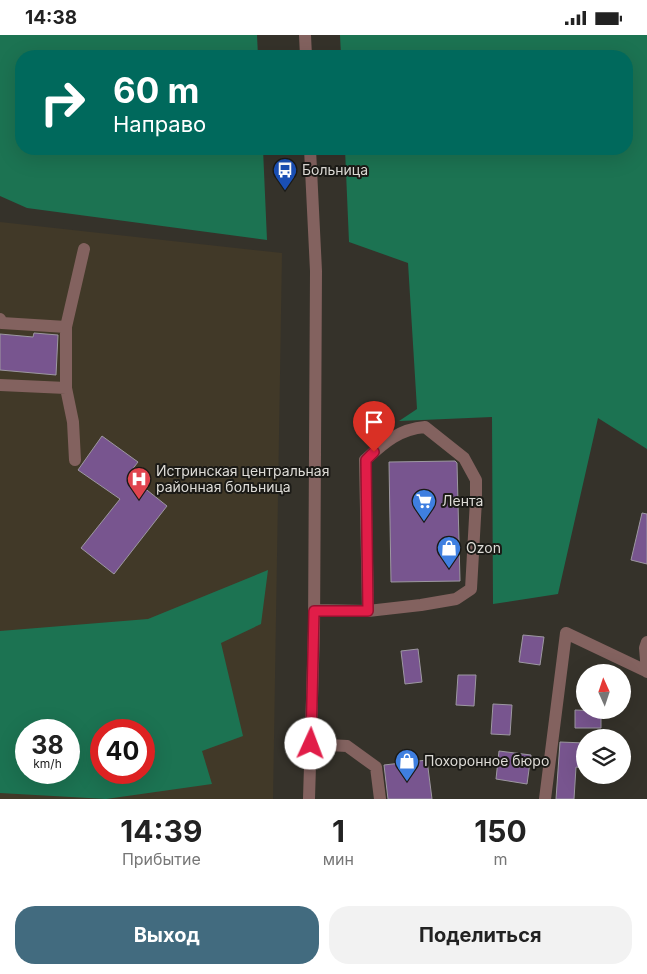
<!DOCTYPE html>
<html lang="ru">
<head>
<meta charset="utf-8">
<style>
  body { margin:0; font-family:Inter,sans-serif; background:#f2f2f2; color:#222; height:100vh; display:flex; flex-direction:column; font-size:19px; white-space:nowrap }
  * { box-sizing:border-box; margin:0 }
  p { font-size:16px; color:#767676 }
  .icon { flex:none; width:28px; height:28px; fill:none; stroke:currentColor; stroke-width:2; stroke-linecap:round; stroke-linejoin:round }
  .map { position:relative; height:764px; overflow:hidden }
  .drawer { display:flex; flex-direction:column; background:#fff; flex:1 }
  .drawer>* { flex:none }
  .top-card { position:absolute; left:15px; top:15px; width:618px; height:105px; border-radius:20px; box-shadow:0 5px 20px #0002; background:#00695c; color:#fff; overflow:hidden }
  .needle { width:32px; rotate:357deg }
  .buttons { position:absolute; left:576px; top:629px; display:grid; gap:10px }
  .buttons a { display:grid; place-items:center; width:55px; height:55px; border-radius:50%; background:#fff; box-shadow:0 5px 20px #0002; font-size:25px }
  .speed { position:absolute; left:15px; top:684px; display:flex; gap:10px; font-size:25px; font-weight:700; text-align:center }
  .speed>* { display:grid; place-content:center; width:65px; height:65px; border-radius:50%; background:#fff; box-shadow:0 5px 20px #0002; line-height:1 }
  .speed small { font-size:12px; font-weight:400 }
  .speed .limit { border:8px solid #d22; background:#fff; color:#111 }
  .pin { position:absolute; display:grid; place-items:center; width:42px; height:42px; color:#fff; margin:-51px -21px; border-radius:50% 50% 50% 0; rotate:-45deg; box-shadow:0 0 5px #0007 }
  .pin .icon { rotate:45deg }
  .me { position:absolute; width:55px; margin:-28px; rotate:2deg; stroke-linejoin:round; filter:drop-shadow(0 0 4px #0008) }
  .turn { display:flex; align-items:center; gap:18px; height:105px; padding:0 15px; font-size:22px }
  .turn .icon { width:65px; height:65px; stroke-width:2.5 }
  .turn b { display:block; font-size:35px; line-height:42px }
  .eta { display:flex; justify-content:space-evenly; align-items:center; height:85px; text-align:center }
  .eta b { font-size:30px; font-weight:700; line-height:35px }
  .primary-button { display:flex; gap:10px; margin-top:auto; padding:10px 15px }
  .primary-button a { flex:1; height:58px; border-radius:20px; background:#426b7f; color:#fff; font-size:20px; font-weight:700; line-height:58px; text-align:center }
  .primary-button a+a { background:#f2f2f2; color:#222 }
  .status { display:flex; justify-content:space-between; align-items:center; height:35px; padding:0 25px; background:#fff; direction:ltr }
  .status svg { height:14px; fill:currentColor }
  .map>svg:first-child { display:block }
</style>
</head>
<body>
<div class="status"><b>14:38</b><svg viewBox="0 0 49 12"><path d="M0 12V9h3v3zM5 12V6h3v6zM10 12V3h3v9zM15 12V0h3v12zM26 1h20v11H26zM47 4h2v5h-2z"/></svg></div>
<div class="map">
<svg width="647" height="764" viewBox="0 0 647 764">
  <rect width="100%" height="100%" fill="#35322a"/>
  <!-- medical -->
  <path fill="#413928" fill-rule="evenodd" d="M 0,187 L 282,218 L 273,764 L 0,764 ZM 26,695 L 69,695 L 69,738 L 26,738 ZM 101,695 L 144,695 L 144,738 L 101,738 Z"/>
  <!-- forest -->
  <path fill="#1c7352" fill-rule="evenodd" d="M 0,0 L 257,0 L 258,21 L 21,21 L 21,114 L 263,114 L 267,205 L 27,173 L 0,161 Z
    M 340,0 L 647,0 L 647,414 L 598,383 L 558,559 L 493,569 L 492,382 L 399,386 L 417,374 L 408,228 L 349,207 L 345,114 L 626,114 L 626,21 L 341,21 Z
    M 268,535 L 261,589 L 221,608 L 243,701 L 202,716 L 212,749 L 106,764 L 0,758 L 0,596 L 148,584 ZM 26,695 L 69,695 L 69,738 L 26,738 ZM 101,695 L 144,695 L 144,738 L 101,738 Z"/>
  <!-- building -->
  <path fill="#78558f" stroke="#9d98a1" d="M 34,298 L 58,300 L 56,340 L 0,335 L 0,299 L 33,302 Z
    M 102,401 L 138,427 L 128,440 L 167,471 L 114,539 L 81,513 L 120,464 L 78,435 Z
    M 455,426 L 457,428 L 460,546 L 391,547 L 389,427 Z
    M 642,478 L 647,479 L 647,529 L 631,525 Z
    M 523,600 L 544,602 L 540,630 L 519,627 Z
    M 418,614 L 422,647 L 405,649 L 401,616 Z
    M 458,640 L 476,640 L 474,671 L 456,670 Z
    M 493,669 L 512,670 L 510,700 L 491,699 Z
    M 575,675 L 601,676 L 601,693 L 575,693 Z
    M 560,707 L 585,708 L 585,733 L 576,732 L 574,764 L 556,764 Z
    M 499,716 L 531,720 L 527,749 L 496,744 Z
    M 427,725 L 432,764 L 388,764 L 384,730 Z"/>
  <g fill="none" stroke-linecap="round" stroke-linejoin="round">
    <!-- minor -->
    <path stroke="#83625f" stroke-width="12" d="M 305,0 L 306,21
      M 0,284 L 2,288 L 66,292
      M 0,350 L 66,353
      M 75,425 L 73,387 L 66,353 L 66,292 L 84,214
      M 314,575 L 368,576 L 421,570 L 456,564 L 471,554 L 476,465 L 476,445 L 464,423 L 425,392 C 399,394 384,408 365,425 L 368,576
      M 647,607 L 645,613 L 647,637
      M 311,709 L 347,711 L 376,732 L 380,764
      M 309,764 L 314,596 L 316,236 L 310,114
      M 545,764 L 566,598 L 646,636"/>
  </g>
  <g fill="none" stroke-linecap="round" stroke-linejoin="round">
    <!-- route casing -->
    <g stroke="#92132f" stroke-width="12">
      <path id="route" d="M 311,709 L 314,576 L 368,576 L 366,425 L 374,417"/>
    </g>
    <!-- route -->
    <use href="#route" stroke="#e11d48" stroke-width="9"/>
  </g>
  <!-- icons -->
  <defs>
    <g id="bus-pin" transform="scale(1.25)"><path d="M0 17L-7.5 6A9.5 9.5 0 1 1 7.5 6Z" fill="#1a4fb4" stroke="#1b1a16"/><path d="M-5-6H5V4H4V6H2V4H-2V6H-4V4H-5ZM-3.5-4V0h7V-4ZM-3.5 1.2v1.5H-2V1.2ZM2 1.2v1.5H3.5V1.2Z" fill="#fff"/></g>
    <g id="hospital-pin" transform="scale(1.25)"><path d="M0 17L-7.5 6A9.5 9.5 0 1 1 7.5 6Z" fill="#e0444e" stroke="#1b1a16"/><path d="M-5-5h3v3.5h4V-5h3V5h-3V1.5h-4V5h-3Z" fill="#fff"/></g>
    <g id="supermarket-pin" transform="scale(1.25)"><path d="M0 17L-7.5 6A9.5 9.5 0 1 1 7.5 6Z" fill="#3f7fe0" stroke="#1b1a16"/><path d="M-6-5.5h2.5l.6 2H6L4.5 2H-2.5L-4.4-4H-6ZM-1.5 3.2a1.3 1.3 0 1 0 .1 0ZM3 3.2a1.3 1.3 0 1 0 .1 0Z" fill="#fff"/></g>
    <g id="shop-pin" transform="scale(1.25)"><path d="M0 17L-7.5 6A9.5 9.5 0 1 1 7.5 6Z" fill="#3f7fe0" stroke="#1b1a16"/><path d="M-5-2.5h2.3a2.7 3.5 0 0 1 5.4 0H5L5.5 6h-11ZM-1.5-2.5h3a1.5 2.3 0 0 0-3 0Z" fill="#fff"/></g>
  </defs>
  <g fill-rule="evenodd">
    <use href="#bus-pin" x="285" y="135"/>
    <use href="#hospital-pin" x="139" y="444"/>
    <use href="#supermarket-pin" x="424" y="466"/>
    <use href="#shop-pin" x="449" y="513"/>
    <use href="#shop-pin" x="407" y="726"/>
  </g>
  <g text-anchor="middle" stroke-width="4" stroke-linejoin="round" paint-order="stroke">
    <!-- poi labels -->
    <g font-size="14" fill="#dedcd7" stroke="#1b1a16" text-anchor="start">
      <text x="302" y="140">Больница</text>
      <text x="156" y="441">Истринская центральная<tspan x="156" dy="16">районная больница</tspan></text>
      <text x="442" y="471">Лента</text>
      <text x="466" y="518">Ozon</text>
      <text x="424" y="731">Похоронное бюро</text>
    </g>
  </g>
</svg>
<div class="buttons">
<a><svg class="needle" viewBox="-14 -14 28 28"><path d="M0-13l5 13h-10z" fill="#e53935"/><path d="M0 13l5-13h-10z" fill="#767676"/></svg></a>
<a><svg class="icon" aria-label="layers" viewBox="0 0 24 24"><path d="M12 4l9 5-9 5-9-5zM3 14l9 5 9-5"/></svg></a>
</div>
<div class="speed"><div>38<small>km/h</small></div><div class="limit">40</div></div>
<div class="pin" style="left:374px;top:417px;background:#d93025"><svg class="icon" aria-label="arrive" viewBox="0 0 24 24"><path d="M6 21V4h12l-3 4 3 4H6"/></svg></div>
<svg class="me" style="left:311px;top:709px" viewBox="-20 -20 40 40"><circle r="19" fill="#fff"/><path d="M0-13L10 11 0 6-10 11z" fill="#e11d48"/></svg>
<div class="top-card">
<div class="turn"><svg class="icon" aria-label="right" viewBox="0 0 24 24"><path d="M7 20v-9h11M14 6l5 5-5 5"/></svg><div><b>60 m</b>Направо</div></div>
</div>
</div>
<section class="drawer">
<div class="eta">
<div><b>14:39</b><p>Прибытие</p></div>
<div><b>1</b><p>мин</p></div>
<div><b>150</b><p>m</p></div>
</div>
<div class="primary-button"><a>Выход</a><a>Поделиться</a></div>
</section>
</body>
</html>
